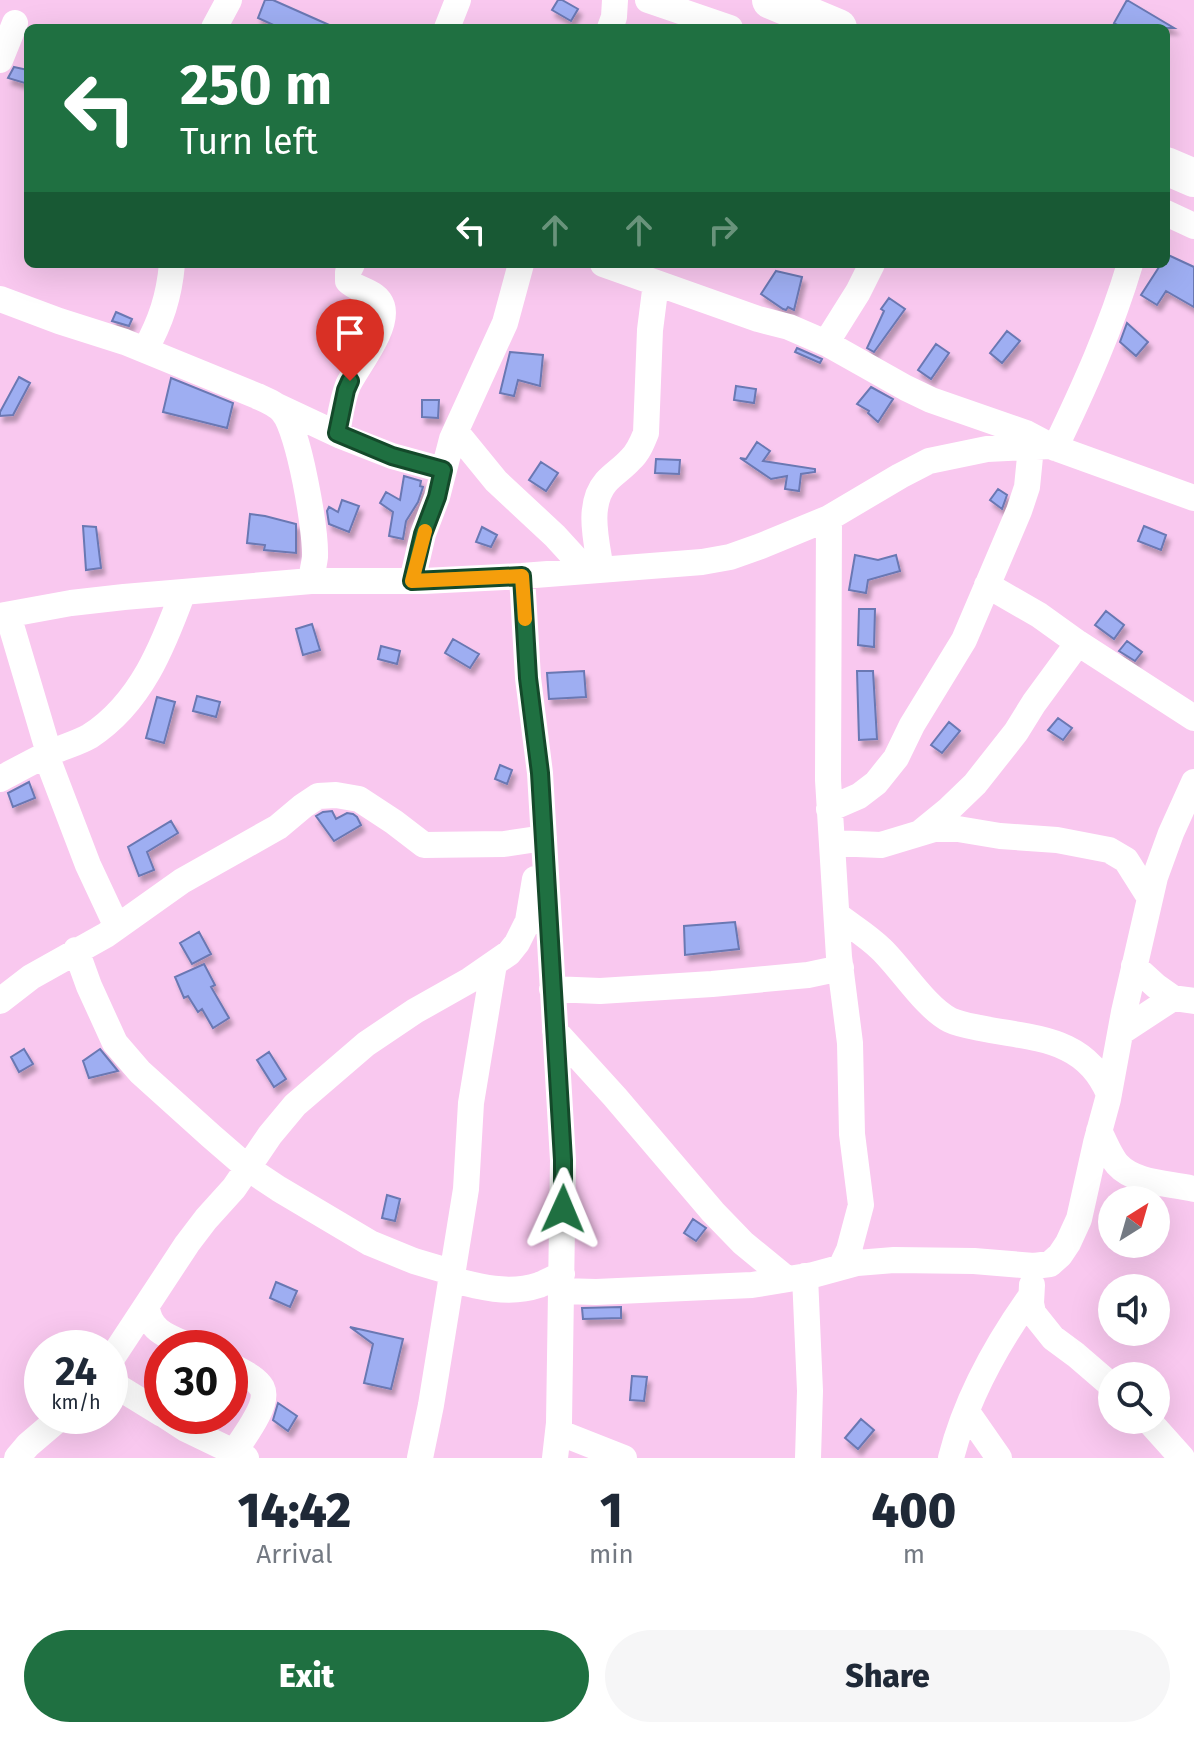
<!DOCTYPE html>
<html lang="en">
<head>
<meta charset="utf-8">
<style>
  body { margin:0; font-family:"Fira Sans",sans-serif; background:#f6f6f7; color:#1f2937; height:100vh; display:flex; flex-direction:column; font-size:30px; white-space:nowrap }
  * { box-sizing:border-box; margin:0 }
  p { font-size:26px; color:#747a83 }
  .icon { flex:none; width:44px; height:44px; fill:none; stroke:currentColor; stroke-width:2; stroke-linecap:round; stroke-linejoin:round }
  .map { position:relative; height:1458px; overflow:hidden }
  .panel { display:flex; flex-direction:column; background:#fff; flex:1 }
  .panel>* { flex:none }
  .hud { position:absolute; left:24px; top:24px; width:1146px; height:244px; border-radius:12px; box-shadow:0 8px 32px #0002; background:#1f7041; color:#fff; overflow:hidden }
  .needle { width:52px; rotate:37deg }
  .tools { position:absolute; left:1098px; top:1186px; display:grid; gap:16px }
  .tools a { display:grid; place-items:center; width:72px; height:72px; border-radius:50%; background:#fff; box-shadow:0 8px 32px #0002; font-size:40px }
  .speed { position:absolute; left:24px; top:1330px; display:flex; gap:16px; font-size:40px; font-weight:700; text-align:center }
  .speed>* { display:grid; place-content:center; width:104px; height:104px; border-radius:50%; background:#fff; box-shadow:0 8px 32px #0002; line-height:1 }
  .speed small { font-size:20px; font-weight:400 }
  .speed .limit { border:12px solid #d22; background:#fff; color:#111 }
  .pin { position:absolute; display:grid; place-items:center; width:68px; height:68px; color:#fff; margin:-82px -34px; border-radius:50% 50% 50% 0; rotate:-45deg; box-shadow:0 0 8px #0007 }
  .pin .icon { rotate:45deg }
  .me { position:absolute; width:88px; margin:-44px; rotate:1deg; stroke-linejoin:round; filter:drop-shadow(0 0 6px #0008) }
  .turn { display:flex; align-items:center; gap:28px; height:168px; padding:0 24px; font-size:36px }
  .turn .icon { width:104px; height:104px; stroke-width:2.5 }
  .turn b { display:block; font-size:56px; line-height:68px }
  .lanes { display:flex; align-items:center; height:76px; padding:0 24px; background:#0003; justify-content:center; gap:40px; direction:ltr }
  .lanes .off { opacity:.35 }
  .eta { display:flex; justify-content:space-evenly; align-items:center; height:136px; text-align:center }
  .eta b { font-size:48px; font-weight:800; line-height:56px }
  .primary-button { display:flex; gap:16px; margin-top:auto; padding:16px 24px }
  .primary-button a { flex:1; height:92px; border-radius:48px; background:#1f7041; color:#fff; font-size:32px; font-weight:800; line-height:92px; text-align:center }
  .primary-button a+a { background:#f6f6f7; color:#1f2937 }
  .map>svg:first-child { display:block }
</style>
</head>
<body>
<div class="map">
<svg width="1194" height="1458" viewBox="0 0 1194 1458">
  <defs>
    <filter id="shadow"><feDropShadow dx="3.5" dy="6" stdDeviation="2" flood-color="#0004"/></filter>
  </defs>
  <rect width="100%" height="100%" fill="#f9c8ef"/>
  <!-- building -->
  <path fill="#9eaef2" stroke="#6a78b3" stroke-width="2" filter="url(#shadow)" d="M 265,0 L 273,0 L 336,28 L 280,28 L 258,18 Z
    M 558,0 L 562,0 L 578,9 L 571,21 L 552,10 Z
    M 1127,0 L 1174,28 L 1123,28 L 1114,23 Z
    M 14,67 L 28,70 L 28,84 L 8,78 Z
    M 1166,254 L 1194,267 L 1194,307 L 1166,291 L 1157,305 L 1141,295 L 1161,264 L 1166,264 Z
    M 776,271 L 802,277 L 794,310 L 788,307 L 786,310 L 783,309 L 761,294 Z
    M 889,298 L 905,309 L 874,352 L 867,348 L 884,311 L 881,309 Z
    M 116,312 L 132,319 L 129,326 L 112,321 Z
    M 1127,323 L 1148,342 L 1136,356 L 1120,342 Z
    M 1007,331 L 1020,341 L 1002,363 L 990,353 Z
    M 936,344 L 949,353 L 931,379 L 918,370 Z
    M 797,348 L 822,359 L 820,363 L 795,352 Z
    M 510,352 L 543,355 L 540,386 L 518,380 L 514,396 L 500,393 Z
    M 19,377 L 30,383 L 13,415 L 0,416 L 0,412 Z
    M 171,378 L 233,403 L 227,428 L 163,412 Z
    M 736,386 L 756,389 L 754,403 L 734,400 Z
    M 871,387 L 893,399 L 878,422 L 868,413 L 869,411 L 857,404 Z
    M 422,400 L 439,400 L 438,418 L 422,417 Z
    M 757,442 L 770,451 L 763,461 L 815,469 L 815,472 L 801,474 L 799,491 L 785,489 L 787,476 L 771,479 L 740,458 L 746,459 Z
    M 656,459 L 680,460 L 679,474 L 655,473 Z
    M 541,462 L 558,473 L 546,491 L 529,480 Z
    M 404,476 L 421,481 L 420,486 L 423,487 L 418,502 L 406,521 L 403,539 L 389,536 L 393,512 L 380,503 L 386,492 L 400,500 Z
    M 998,489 L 1007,495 L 1002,509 L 990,500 Z
    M 342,500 L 359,506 L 349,532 L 329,524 L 327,511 L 329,507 L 338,512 Z
    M 250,514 L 265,516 L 296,524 L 296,553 L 264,550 L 265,545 L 247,543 Z
    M 83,526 L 96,527 L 101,568 L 86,570 Z
    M 1144,526 L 1166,535 L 1161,550 L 1138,541 Z
    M 482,527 L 497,535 L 491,547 L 476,542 Z
    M 855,555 L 878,560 L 896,555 L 900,571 L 868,580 L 866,593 L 849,590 Z
    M 859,609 L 875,609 L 874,647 L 858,645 Z
    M 1106,611 L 1124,625 L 1114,639 L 1095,625 Z
    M 312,624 L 320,650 L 303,655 L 296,629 Z
    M 453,639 L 479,654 L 470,668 L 445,653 Z
    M 1127,641 L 1142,652 L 1135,661 L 1119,651 Z
    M 381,646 L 400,651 L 397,664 L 378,659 Z
    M 584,671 L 586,697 L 549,699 L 547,673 Z
    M 857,671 L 873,671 L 877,739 L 859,740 Z
    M 197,696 L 220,702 L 216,717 L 193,711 Z
    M 157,697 L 175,702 L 164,743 L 146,738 Z
    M 1058,718 L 1072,728 L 1063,740 L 1048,730 Z
    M 949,722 L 960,731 L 942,753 L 931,745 Z
    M 500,765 L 512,770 L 507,784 L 495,779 Z
    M 29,782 L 35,798 L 13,807 L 8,793 Z
    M 332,811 L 336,819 L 347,813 L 353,814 L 357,817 L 361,825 L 334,841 L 316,816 L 323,812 Z
    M 171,821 L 178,833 L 147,852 L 154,870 L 139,876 L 128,847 Z
    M 735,922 L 739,949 L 685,955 L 684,926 Z
    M 199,932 L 211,954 L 192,964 L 180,943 Z
    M 204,964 L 215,985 L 211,987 L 229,1018 L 213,1028 L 202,1009 L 198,1012 L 188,996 L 184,998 L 175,977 Z
    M 24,1049 L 33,1064 L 19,1072 L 11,1057 Z
    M 100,1049 L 118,1071 L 89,1078 L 83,1061 Z
    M 269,1052 L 286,1079 L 274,1087 L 257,1060 Z
    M 387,1195 L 400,1199 L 395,1221 L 382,1218 Z
    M 693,1219 L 706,1228 L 696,1241 L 684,1233 Z
    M 276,1282 L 297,1291 L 290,1307 L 270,1298 Z
    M 621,1307 L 621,1318 L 583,1319 L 582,1308 Z
    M 350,1327 L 403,1339 L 391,1389 L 364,1383 L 373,1344 Z
    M 632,1376 L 647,1377 L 644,1401 L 630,1400 Z
    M 278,1403 L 297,1416 L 288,1431 L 273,1420 Z
    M 861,1419 L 874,1430 L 858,1449 L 845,1438 Z"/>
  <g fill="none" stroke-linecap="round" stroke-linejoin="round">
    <!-- minor -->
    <path stroke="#fff" stroke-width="26" d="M 648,0 L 730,28
      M 214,28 L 229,0
      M 447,28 L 458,0
      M 610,28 L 614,17 L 615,0
      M 0,60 L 15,23
      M 1166,213 L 1194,226
      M 603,264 L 758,319 L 789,327 L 826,343 L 906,388 L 931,400 L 1026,433 L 1043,442
      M 0,299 L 59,321 L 125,342 L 257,396 C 266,400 277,404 283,412 C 299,430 316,531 315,557 C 314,565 312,573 311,581
      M 826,343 L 858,292 L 872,264
      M 145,350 C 161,321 169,297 172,264
      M 277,406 L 341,436 L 392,456 L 443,470
      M 456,432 L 496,481 L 555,536 L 587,571
      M 337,433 C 340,418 342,400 348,385 C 357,366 389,328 382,306 C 377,291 358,291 348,281 L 348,272 L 352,264
      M 1055,448 C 1084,388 1111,328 1130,264
      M 829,518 L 828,780 L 839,957 L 850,1043 L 852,1134 L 861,1205 L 849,1250 L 841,1267
      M 601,570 C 597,543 586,505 606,482 C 613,474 623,468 630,460 C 638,453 642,443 646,433 L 650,330 L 656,283
      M 522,576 L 528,678 L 540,773 L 563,1160 L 559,1423 L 555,1458
      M 412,581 L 423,534 L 437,497 L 452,439 L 505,323 L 521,264
      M 987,585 L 1039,615 L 1078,643 L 1194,718
      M 8,615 L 49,753
      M 0,616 L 71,603 L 124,597 L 311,581 L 424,581 L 522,576 L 702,562 L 730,557 L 761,546 L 829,518 L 900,476 L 929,461 L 987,449 L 1050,446 L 1194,498
      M 46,755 L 88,865 L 117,927
      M 0,779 C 17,770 33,761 50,753 C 63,747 78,743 90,736 C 141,703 163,646 183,592
      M 829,809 L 859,796 L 876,783 L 896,758 L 912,725 L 964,640 L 1019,511 L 1027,487 L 1031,447
      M 921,832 L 948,810 L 975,784 L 1016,732 L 1034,703 L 1078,643
      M 832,843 L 881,845 L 934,829 L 958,829 L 1000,836 L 1057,840 L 1109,850 L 1126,860 L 1150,898
      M 837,915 C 851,926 868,936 881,949 C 902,969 925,1007 950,1020 C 958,1024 970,1026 980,1028 C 1032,1039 1085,1036 1109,1094
      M 76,950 L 89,986 L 115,1043 L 140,1072 L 211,1136 L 249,1169 L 279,1189 L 370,1243 L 414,1261 L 451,1272
      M 1134,966 L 1156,986 L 1173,998 L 1194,1001
      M 552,989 L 600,991 L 712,984 L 808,975 L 841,968
      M 0,1001 L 31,977 L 106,935 L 182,881 L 278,827 L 303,806 L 318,796 L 336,795 L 359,799 L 394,822 L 424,845 L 504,844 L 544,838
      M 555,1031 L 615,1097 L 713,1212 L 743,1243 L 787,1279
      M 1121,1032 L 1173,998
      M 1099,1131 C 1105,1142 1109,1154 1117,1164 C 1135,1184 1170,1183 1194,1189
      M 805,1276 L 810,1391 L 808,1458
      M 450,1279 C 479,1287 509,1295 539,1285 C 547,1282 554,1278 562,1274
      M 1032,1285 L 1031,1303 L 1033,1313 L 1053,1338 L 1076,1355 L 1112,1386
      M 561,1291 L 596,1292 L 752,1285 L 813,1275 L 857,1263 L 894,1260 L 974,1261 L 1034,1266 L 1050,1264 L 1060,1255 L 1068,1243 L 1079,1219 L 1096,1143 L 1108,1099 L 1124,1012 L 1155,877 L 1171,833 L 1194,782
      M 147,1306 C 148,1333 173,1338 194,1348
      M 110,1361 L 187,1244 L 206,1219 L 234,1188 L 270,1135 L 295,1105 L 366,1044 L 415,1011 L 470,980 L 509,953 L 517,943 L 528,921 L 535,879
      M 230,1365 C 240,1371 256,1377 262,1388 C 270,1404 243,1438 234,1452
      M 110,1382 L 162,1414
      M 967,1412 L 999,1458
      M 166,1416 L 186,1429 L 246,1458
      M 1148,1420 L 1182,1458
      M 558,1432 L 624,1458
      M 17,1458 L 28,1445 L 62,1416
      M 420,1458 L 431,1405 L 466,1189 L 471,1103 L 494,964
      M 951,1458 C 966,1399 996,1345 1031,1296"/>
    <!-- highway -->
    <path stroke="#fff" stroke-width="38" d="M 771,0 L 838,28
      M 1166,166 L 1194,178"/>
  </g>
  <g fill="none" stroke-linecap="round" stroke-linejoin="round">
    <!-- route casing -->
    <g stroke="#14492a" stroke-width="20">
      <path id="route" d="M 350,381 L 346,390 L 337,433 L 392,456 L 443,470 L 437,497 L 423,534 L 412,581 L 522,576 L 528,678 L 540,773 L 563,1160 L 563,1209"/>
    </g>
    <!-- route -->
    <use href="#route" stroke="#1f7041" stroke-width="14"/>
    <!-- slow -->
    <path stroke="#f59e0b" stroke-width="14" d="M 425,531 L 412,581 L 522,576 L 525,619"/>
  </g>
</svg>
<div class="tools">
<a><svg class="needle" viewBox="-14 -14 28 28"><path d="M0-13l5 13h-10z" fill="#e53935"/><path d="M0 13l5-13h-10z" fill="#747a83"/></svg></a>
<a><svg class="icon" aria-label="sound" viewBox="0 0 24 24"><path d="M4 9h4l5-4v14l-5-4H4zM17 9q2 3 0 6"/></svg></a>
<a><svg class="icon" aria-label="search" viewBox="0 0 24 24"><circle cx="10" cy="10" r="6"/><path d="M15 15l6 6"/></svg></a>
</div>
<div class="speed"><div>24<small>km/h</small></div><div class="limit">30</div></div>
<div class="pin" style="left:350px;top:381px;background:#d93025"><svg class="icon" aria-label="arrive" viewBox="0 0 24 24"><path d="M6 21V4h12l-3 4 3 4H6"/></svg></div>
<svg class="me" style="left:563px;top:1209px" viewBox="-20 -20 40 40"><path d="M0-17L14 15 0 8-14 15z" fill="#1f7041" stroke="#fff" stroke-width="4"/></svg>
<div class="hud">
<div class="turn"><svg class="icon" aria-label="left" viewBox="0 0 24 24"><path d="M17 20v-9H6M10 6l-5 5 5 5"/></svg><div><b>250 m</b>Turn left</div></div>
<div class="lanes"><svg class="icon" aria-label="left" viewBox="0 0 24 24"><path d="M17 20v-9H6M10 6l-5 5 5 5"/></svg><svg class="icon off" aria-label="ahead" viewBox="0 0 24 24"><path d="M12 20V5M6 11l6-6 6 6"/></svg><svg class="icon off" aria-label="ahead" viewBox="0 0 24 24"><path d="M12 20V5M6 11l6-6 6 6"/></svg><svg class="icon off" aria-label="right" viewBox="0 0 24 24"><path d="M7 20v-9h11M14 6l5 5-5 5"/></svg></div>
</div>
</div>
<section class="panel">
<div class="eta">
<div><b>14:42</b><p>Arrival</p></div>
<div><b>1</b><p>min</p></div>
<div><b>400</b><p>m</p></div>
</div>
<div class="primary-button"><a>Exit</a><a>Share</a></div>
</section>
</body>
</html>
